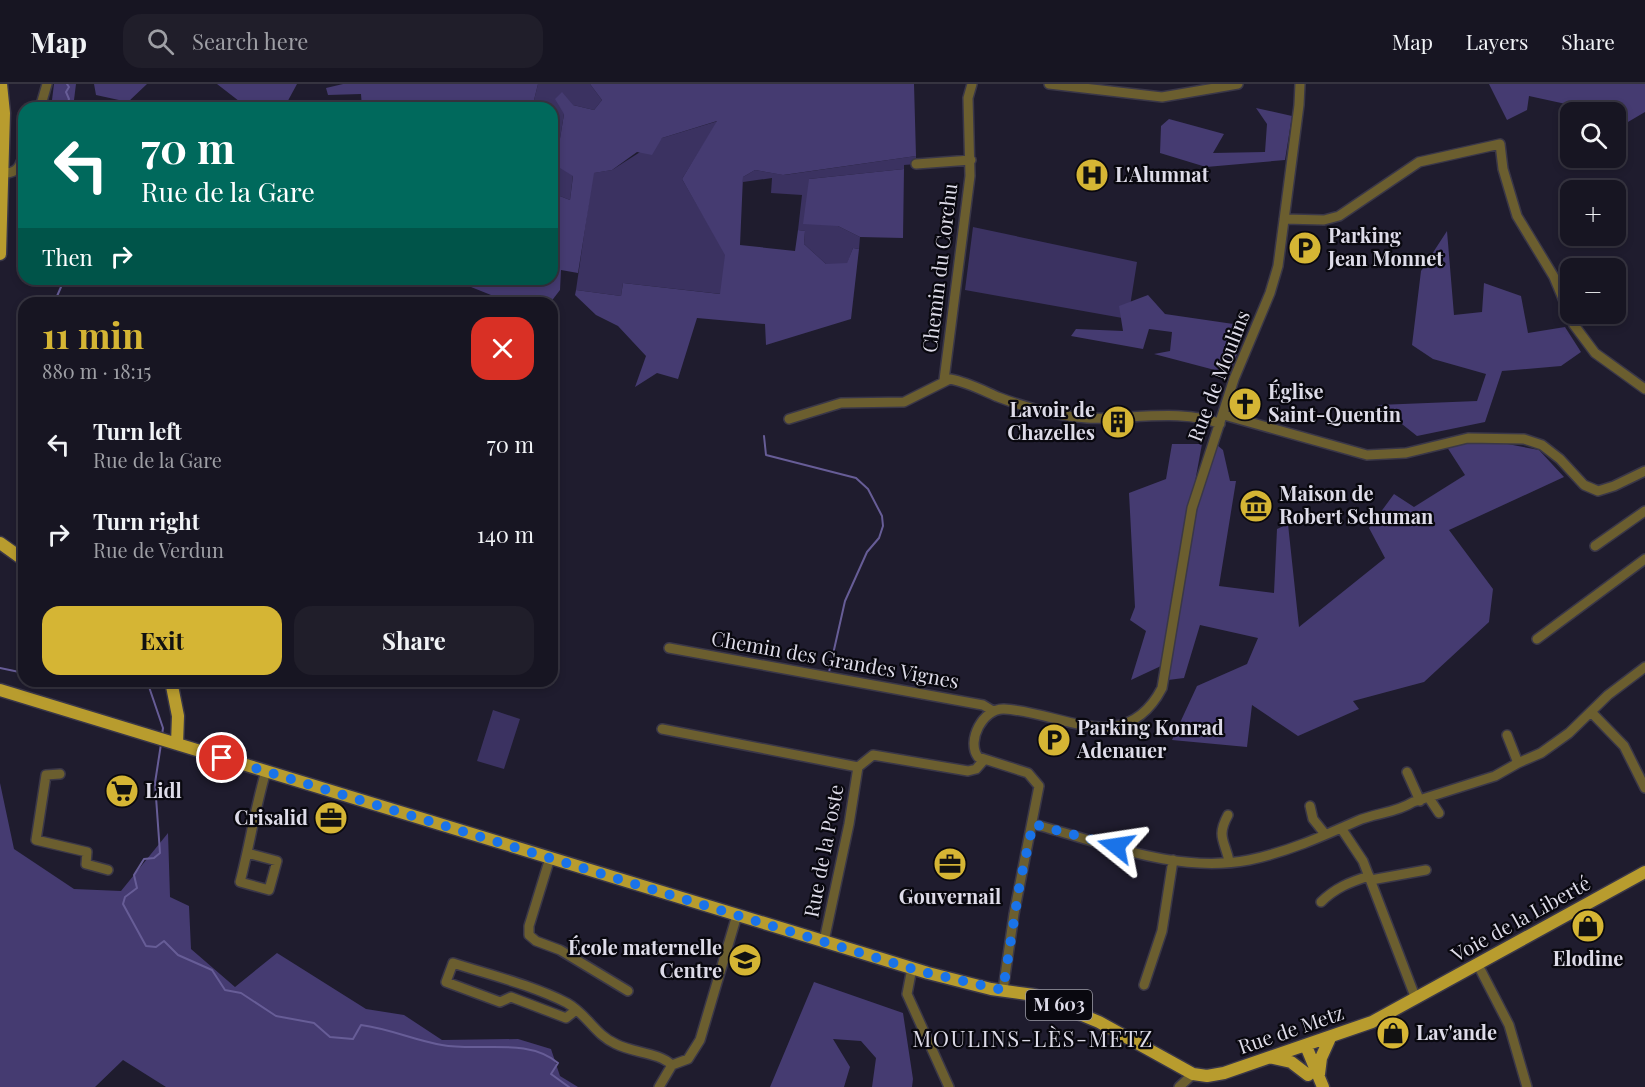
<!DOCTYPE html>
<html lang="en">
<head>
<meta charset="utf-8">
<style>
  body { margin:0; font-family:"Playfair Display",serif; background:#201e2a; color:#f1f3f6; height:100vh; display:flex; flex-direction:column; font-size:22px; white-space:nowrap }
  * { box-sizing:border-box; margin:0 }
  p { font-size:20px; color:#9e9fa5 }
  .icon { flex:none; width:33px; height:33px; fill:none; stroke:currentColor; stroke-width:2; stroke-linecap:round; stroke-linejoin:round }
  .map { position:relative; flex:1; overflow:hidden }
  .drawer { position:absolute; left:18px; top:213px; width:540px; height:390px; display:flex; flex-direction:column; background:#171522; border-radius:18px; box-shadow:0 3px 9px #0003,0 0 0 2px #363440 }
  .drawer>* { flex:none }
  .guide { position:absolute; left:18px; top:18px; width:540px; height:183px; border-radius:18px; box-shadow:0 3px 9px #0003,0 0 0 2px #363440; background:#00695c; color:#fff; overflow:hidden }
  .buttons { position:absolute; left:1560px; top:18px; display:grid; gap:12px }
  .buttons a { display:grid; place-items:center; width:66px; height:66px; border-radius:12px; background:#171522; box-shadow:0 3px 9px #0003,0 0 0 2px #363440; font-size:30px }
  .pin { position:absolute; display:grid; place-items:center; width:51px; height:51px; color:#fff; margin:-26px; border:3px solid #fff; border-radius:50%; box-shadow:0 2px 6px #0007 }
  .me { position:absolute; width:66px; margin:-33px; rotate:285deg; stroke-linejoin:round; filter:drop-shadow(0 0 4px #0008) }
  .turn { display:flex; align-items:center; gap:21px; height:126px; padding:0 24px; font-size:27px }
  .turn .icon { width:78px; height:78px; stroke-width:2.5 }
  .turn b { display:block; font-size:42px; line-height:51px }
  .then { display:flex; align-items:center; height:57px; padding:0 24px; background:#0003; gap:12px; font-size:22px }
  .round { display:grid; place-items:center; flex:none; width:63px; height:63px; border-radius:18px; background:#201e2a }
  .headline { display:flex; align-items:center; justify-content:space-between; height:102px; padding:0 24px }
  h1 { font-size:36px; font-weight:700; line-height:45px; color:#d5b534 }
  .primary-button { display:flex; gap:12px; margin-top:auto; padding:12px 24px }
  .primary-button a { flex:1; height:69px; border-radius:18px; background:#d5b534; color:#111; font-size:24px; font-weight:700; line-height:69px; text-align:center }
  .primary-button a+a { background:#201e2a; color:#f1f3f6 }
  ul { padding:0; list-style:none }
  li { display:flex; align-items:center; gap:18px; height:90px; padding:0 24px }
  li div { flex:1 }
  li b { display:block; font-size:22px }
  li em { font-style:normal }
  header { display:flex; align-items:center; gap:36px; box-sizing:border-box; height:84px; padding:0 30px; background:#171522; border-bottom:2px solid #363440 }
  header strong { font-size:28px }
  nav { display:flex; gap:33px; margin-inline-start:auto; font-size:21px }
  .search { width:420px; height:54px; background:#201e2a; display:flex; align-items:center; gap:15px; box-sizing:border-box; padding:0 21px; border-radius:18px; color:#9e9fa5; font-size:22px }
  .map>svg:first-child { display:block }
</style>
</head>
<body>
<header>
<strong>Map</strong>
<div class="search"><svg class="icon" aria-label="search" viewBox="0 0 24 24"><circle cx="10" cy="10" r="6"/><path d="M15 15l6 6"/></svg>Search here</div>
<nav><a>Map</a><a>Layers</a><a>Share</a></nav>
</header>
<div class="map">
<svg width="1645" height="1003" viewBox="0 0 1645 1003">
  <rect width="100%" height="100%" fill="#1f1c2e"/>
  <!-- green -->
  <path fill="#3b3261" d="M 538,0 L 590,0 L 602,16 L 594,26 L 573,21 L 564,30 L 557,73 L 573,91 L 570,116 L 552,109 L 552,24 L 532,24 Z
    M 718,37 L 682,95 L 726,171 L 721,210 L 623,199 L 621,212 L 576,206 L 593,89 L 612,86 L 662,54 Z
    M 916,72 L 916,80 L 904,81 L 904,85 L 809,95 L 838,142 L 860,153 L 859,165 L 853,164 L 847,180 L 826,180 L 804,160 L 805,147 L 798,146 L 802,111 L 771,109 L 772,94 L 743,98 L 743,93 L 755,86 L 784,91 Z
    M 973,143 L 1137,178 L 1128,235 L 965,206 Z
    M 493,626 L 520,635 L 504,685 L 477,677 Z"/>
  <!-- forest -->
  <path fill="#453b71" d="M 54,0 L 76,0 L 73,24 L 51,24 Z
    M 94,0 L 147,0 L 128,18 L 96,11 Z
    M 217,0 L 297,0 L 284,24 L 248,24 Z
    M 343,0 L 538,0 L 532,24 L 362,24 L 361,10 L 328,11 L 326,4 Z
    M 590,0 L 914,0 L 916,72 L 783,91 L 755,86 L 743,93 L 740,161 L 795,167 L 798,146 L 805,147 L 804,160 L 826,180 L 847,179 L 853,164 L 859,165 L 851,235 L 766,261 L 765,240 L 697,234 L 678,295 L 657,289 L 635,303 L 646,272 L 618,242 L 596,231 L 575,211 L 576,206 L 621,212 L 623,199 L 720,210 L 725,171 L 682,95 L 717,37 L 662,54 L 652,71 L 637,68 L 612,86 L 594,89 L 578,189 L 561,186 L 560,206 L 550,219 L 491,211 L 451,195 L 552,195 L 552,109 L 570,116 L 573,92 L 560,84 L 557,73 L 564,30 L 555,15 L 562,8 L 573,21 L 594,26 L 602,16 Z
    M 1489,0 L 1645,0 L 1645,28 L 1616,45 L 1616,28 L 1574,28 L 1575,22 L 1529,12 L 1527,26 L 1507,36 Z
    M 1256,24 L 1292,32 L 1285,76 L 1206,83 L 1160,69 L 1161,42 L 1169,35 L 1224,50 L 1213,69 L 1265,68 L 1267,40 Z
    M 904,85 L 903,154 L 860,153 L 838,142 L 803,140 L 809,95 Z
    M 1447,147 L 1454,231 L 1482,228 L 1484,199 L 1521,212 L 1528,249 L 1565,243 L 1581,268 L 1561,282 L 1502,287 L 1485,338 L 1417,352 L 1378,321 L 1477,317 L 1486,290 L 1433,275 L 1412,261 L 1421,187 Z
    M 1148,211 L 1165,230 L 1247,242 L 1230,290 L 1154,270 L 1170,267 L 1172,248 L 1149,245 L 1143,265 L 1071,252 L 1076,245 L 1123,247 L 1119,222 Z
    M 1497,358 L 1539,366 L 1564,393 L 1449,446 L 1493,505 L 1489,538 L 1424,598 L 1353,617 L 1359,625 L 1298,652 L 1252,621 L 1247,663 L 1172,656 L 1197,602 L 1247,580 L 1258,554 L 1200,541 L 1184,594 L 1168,596 L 1197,426 L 1217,361 L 1223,366 L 1230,397 L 1236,397 L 1219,502 L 1274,509 L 1277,445 L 1288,440 L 1299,543 L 1385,474 L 1369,444 L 1394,410 L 1414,423 L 1465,391 L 1445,360 Z
    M 1172,360 L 1202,360 L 1161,582 L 1131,596 L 1146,547 L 1130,536 L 1135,523 L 1129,409 L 1166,395 Z
    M 0,699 L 14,765 L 74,805 L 121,807 L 168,749 L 170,813 L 189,822 L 191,865 L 235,903 L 277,869 L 366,925 L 404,931 L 442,956 L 518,955 L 551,965 L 560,992 L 578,1003 L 166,1003 L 123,976 L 95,1003 L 0,1003 Z
    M 814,898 L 903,929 L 913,995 L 912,1003 L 872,1003 L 876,974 L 861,957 L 833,955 L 850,983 L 844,1003 L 770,1003 Z"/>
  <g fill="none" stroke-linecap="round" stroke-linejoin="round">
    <!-- stream -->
    <path stroke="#675d97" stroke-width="2" d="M 66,24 L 69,15 L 66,8 L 69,3 L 67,0
      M 54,219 L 61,203 L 58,195
      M 764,352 L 766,371 L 856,394 L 868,405 L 882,432 L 883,442 L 879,454 L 867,468 L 845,517 L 829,588
      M 0,584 L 24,589
      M 147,597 L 163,644 L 162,651
      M 161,660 L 155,699 L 160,769 L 154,774 L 144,775 L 134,791 L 137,804 L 125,813 L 123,820 L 146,862 L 156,863 L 164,857 L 178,871 L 212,886 L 225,906 L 241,909 L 276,932 L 314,939 L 330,953 L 353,955 L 361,941 C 391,945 413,956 442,961 C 480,968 527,953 558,979 L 551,990 L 569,1003"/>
    <!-- minor casing -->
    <g stroke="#3a3748" stroke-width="12">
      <path id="minor" d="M 1049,0 L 1162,13 L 1238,0
        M 40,24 L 47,0
        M 916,80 L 971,76
        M 4,89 C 18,89 20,82 24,70
        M 1284,135 L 1324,136 L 1339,132 L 1419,78 L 1500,60 L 1503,85 L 1517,132 L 1554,193 L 1574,241 L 1595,269 L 1645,305
        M 944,296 L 970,92 L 968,14 L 972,0
        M 1224,331 L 1367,371 L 1406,369 L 1468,354 L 1524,355 L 1542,361 L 1560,375 L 1584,401 L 1598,407 L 1614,402 L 1645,387
        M 789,335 L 841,319 L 904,318 L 950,295 C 967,298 982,306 998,313 C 1024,323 1058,332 1087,334 C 1125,336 1185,324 1220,340
        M 1595,462 L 1645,427
        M 1537,555 L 1645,475
        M 669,564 L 983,621 L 993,627
        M 1592,629 L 1624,662 L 1645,704
        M 662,645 L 858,683
        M 1507,651 L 1518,679
        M 858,683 L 873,671 L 968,687 L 976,685 L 983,677
        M 1407,688 L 1420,717
        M 60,690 L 46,691 L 36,756 L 87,768 L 86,780 L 108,786
        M 1429,714 L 1439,729
        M 1310,722 L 1313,735 L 1325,750
        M 1228,731 C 1216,753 1225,757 1229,777
        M 1033,740 C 1102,758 1176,790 1249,776 C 1287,768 1321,753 1357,737 C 1375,729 1396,729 1413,718 L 1495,692 L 1518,679 L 1541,669 L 1569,649 L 1608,611 L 1645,583
        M 1341,744 L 1363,777 L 1416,915
        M 247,769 L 277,777 L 269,806 L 240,798 C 250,760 255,724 266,687
        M 550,774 L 529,842 L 529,851 L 536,857 L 560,866 L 628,907
        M 1371,796 L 1426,786
        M 1321,818 C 1335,804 1350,798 1369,792
        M 824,857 L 849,740 L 858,683
        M 1478,881 L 1509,941 L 1527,1003
        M 912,884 L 907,910 L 949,1003
        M 1144,901 L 1162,847 L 1173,776
        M 1003,906 L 1014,830 L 1039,702 L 1028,689 L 978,673 C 966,657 983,624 1004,625 C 1062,628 1125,675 1162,604 L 1192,424 L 1234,295 L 1270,209 L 1278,182 L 1299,21 L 1300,0
        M 576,926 L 566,934 L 511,913 L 500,918 L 446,898 L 453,879 C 490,891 532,901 567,919 C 587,930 595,951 616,960 C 633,969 658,968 672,981
        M 672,981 L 688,975 L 700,956 L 737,831
        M 659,1003 L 672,981
        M 1179,1003 L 1193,990"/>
    </g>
    <!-- major casing -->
    <g stroke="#3a3748" stroke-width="15">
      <path id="major" d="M 0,170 L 4,29 L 1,0
        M 0,459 L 24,476
        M 171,597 L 178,632 L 177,660
        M 0,606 L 928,889 L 991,905 L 1034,911 L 1099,938 L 1193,990 L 1207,992 L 1224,989 L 1372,938 L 1645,788
        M 1306,962 L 1323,1003
        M 1273,974 L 1291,978 L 1308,991
        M 1319,990 L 1321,974 L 1330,954"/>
    </g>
    <!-- minor -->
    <use href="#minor" stroke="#6b5e2f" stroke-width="9"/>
    <!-- major -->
    <use href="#major" stroke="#b89c2e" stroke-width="12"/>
  </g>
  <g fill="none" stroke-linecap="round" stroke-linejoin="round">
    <!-- route -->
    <path stroke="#1a73e8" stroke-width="10" stroke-dasharray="0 18" d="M 222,674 L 923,888 L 1003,906 L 1020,798 L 1033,740 L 1116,762"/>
  </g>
  <!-- icons -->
  <defs>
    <g id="hospital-disc" transform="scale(1.725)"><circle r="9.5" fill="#d5b534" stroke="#09080f"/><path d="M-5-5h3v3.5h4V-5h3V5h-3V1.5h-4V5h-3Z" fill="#111"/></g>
    <g id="parking-disc" transform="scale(1.725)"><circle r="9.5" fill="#d5b534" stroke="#09080f"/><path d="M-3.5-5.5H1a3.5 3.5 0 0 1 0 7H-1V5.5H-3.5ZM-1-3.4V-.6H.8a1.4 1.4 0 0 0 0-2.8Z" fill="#111"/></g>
    <g id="church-disc" transform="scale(1.725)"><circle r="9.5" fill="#d5b534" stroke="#09080f"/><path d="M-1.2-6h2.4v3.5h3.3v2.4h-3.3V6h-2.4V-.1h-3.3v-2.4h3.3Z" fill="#111"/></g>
    <g id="building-disc" transform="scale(1.725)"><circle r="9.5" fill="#d5b534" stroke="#09080f"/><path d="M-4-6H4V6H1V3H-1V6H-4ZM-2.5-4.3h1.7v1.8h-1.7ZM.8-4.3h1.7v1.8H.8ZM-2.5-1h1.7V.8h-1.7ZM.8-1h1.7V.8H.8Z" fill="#111"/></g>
    <g id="museum-disc" transform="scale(1.725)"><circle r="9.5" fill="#d5b534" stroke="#09080f"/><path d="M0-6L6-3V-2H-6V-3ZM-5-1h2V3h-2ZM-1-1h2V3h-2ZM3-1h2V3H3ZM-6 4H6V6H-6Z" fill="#111"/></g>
    <g id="supermarket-disc" transform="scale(1.725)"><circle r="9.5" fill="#d5b534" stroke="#09080f"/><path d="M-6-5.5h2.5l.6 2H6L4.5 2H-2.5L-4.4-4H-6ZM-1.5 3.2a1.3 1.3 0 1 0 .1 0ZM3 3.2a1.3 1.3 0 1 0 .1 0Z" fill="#111"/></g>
    <g id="office-disc" transform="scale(1.725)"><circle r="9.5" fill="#d5b534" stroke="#09080f"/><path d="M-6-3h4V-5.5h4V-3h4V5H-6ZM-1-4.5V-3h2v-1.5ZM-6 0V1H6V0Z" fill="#111"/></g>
    <g id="shop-disc" transform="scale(1.725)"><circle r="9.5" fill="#d5b534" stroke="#09080f"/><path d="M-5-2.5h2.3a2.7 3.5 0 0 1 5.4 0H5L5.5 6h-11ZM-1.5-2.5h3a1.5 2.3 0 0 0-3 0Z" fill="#111"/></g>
    <g id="school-disc" transform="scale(1.725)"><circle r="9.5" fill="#d5b534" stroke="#09080f"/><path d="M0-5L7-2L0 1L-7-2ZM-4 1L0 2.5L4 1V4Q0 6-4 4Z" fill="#111"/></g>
  </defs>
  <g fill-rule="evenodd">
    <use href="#hospital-disc" x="1092" y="91"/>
    <use href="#parking-disc" x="1305" y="164"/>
    <use href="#church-disc" x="1245" y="320"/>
    <use href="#building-disc" x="1118" y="338"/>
    <use href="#museum-disc" x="1256" y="422"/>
    <use href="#parking-disc" x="1054" y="656"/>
    <use href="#supermarket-disc" x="122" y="707"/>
    <use href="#office-disc" x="331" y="734"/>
    <use href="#office-disc" x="950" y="780"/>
    <use href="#shop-disc" x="1588" y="842"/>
    <use href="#school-disc" x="745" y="876"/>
    <use href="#shop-disc" x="1393" y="949"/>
  </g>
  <g text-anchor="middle" stroke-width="4.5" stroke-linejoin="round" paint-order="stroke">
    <!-- shield labels -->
    <rect fill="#09080f" stroke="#9d9ca7" stroke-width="1.5" x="1026" y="906" width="66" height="30" rx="4.5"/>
    <g font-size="18" font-weight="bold" fill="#dddbe8">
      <text x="1059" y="927">M 603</text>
    </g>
    <!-- poi labels -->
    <g font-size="20" font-weight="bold" fill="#dddbe8" stroke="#09080f" text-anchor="start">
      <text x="1115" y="98">L'Alumnat</text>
      <text x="1328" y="159">Parking<tspan x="1328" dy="23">Jean Monnet</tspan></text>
      <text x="1268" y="315">Église<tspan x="1268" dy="23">Saint-Quentin</tspan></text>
      <text x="1095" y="333" text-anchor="end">Lavoir de<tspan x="1095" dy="23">Chazelles</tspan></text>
      <text x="1279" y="417">Maison de<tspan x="1279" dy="23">Robert Schuman</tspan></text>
      <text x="1077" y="651">Parking Konrad<tspan x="1077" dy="23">Adenauer</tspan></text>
      <text x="145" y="714">Lidl</text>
      <text x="308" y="741" text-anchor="end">Crisalid</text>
      <text x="950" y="820" text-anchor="middle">Gouvernail</text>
      <text x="722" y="871" text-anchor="end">École maternelle<tspan x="722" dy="23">Centre</tspan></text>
      <text x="1588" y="882" text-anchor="middle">Elodine</text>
      <text x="1416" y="956">Lav'ande</text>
    </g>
    <!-- street labels -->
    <g font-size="20" fill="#dddbe8" stroke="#09080f">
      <text transform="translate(940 184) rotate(-83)" y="7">Chemin du Corchu</text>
      <text transform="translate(1219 292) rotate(-69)" y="7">Rue de Moulins</text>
      <text transform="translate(835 576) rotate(10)" y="7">Chemin des Grandes Vignes</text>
      <text transform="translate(824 767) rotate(-79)" y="7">Rue de la Poste</text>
      <text transform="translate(1521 835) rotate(-29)" y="7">Voie de la Liberté</text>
      <text transform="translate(1291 946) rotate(-19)" y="7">Rue de Metz</text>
    </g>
    <!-- quarter labels -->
    <g font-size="22" letter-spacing="1.5" fill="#dddbe8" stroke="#09080f">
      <text x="1033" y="963">MOULINS-LÈS-METZ</text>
    </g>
  </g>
</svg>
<div class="buttons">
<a><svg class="icon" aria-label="search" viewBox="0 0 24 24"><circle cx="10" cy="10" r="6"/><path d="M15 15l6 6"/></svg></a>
<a>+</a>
<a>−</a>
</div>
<div class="pin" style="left:222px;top:674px;background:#d93025"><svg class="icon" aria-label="arrive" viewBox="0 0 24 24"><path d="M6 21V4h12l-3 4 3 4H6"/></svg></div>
<svg class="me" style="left:1116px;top:762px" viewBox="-20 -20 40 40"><path d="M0-17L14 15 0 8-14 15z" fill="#1a73e8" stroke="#fff" stroke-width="4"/></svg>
<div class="guide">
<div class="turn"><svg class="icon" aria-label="left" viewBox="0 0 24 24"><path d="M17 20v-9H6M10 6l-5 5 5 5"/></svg><div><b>70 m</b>Rue de la Gare</div></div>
<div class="then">Then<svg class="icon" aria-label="right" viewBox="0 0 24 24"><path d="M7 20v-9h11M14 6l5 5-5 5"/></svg></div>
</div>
<section class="drawer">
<div class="headline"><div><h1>11 min</h1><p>880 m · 18:15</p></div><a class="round" style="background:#d93025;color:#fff"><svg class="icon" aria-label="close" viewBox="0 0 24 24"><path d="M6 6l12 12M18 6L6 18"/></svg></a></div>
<ul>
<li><svg class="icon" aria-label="left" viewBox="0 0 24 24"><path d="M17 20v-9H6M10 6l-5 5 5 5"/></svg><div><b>Turn left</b><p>Rue de la Gare</p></div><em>70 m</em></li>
<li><svg class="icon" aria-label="right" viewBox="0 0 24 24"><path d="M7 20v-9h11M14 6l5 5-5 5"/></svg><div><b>Turn right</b><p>Rue de Verdun</p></div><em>140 m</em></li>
</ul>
<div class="primary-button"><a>Exit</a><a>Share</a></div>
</section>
</div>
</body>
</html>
